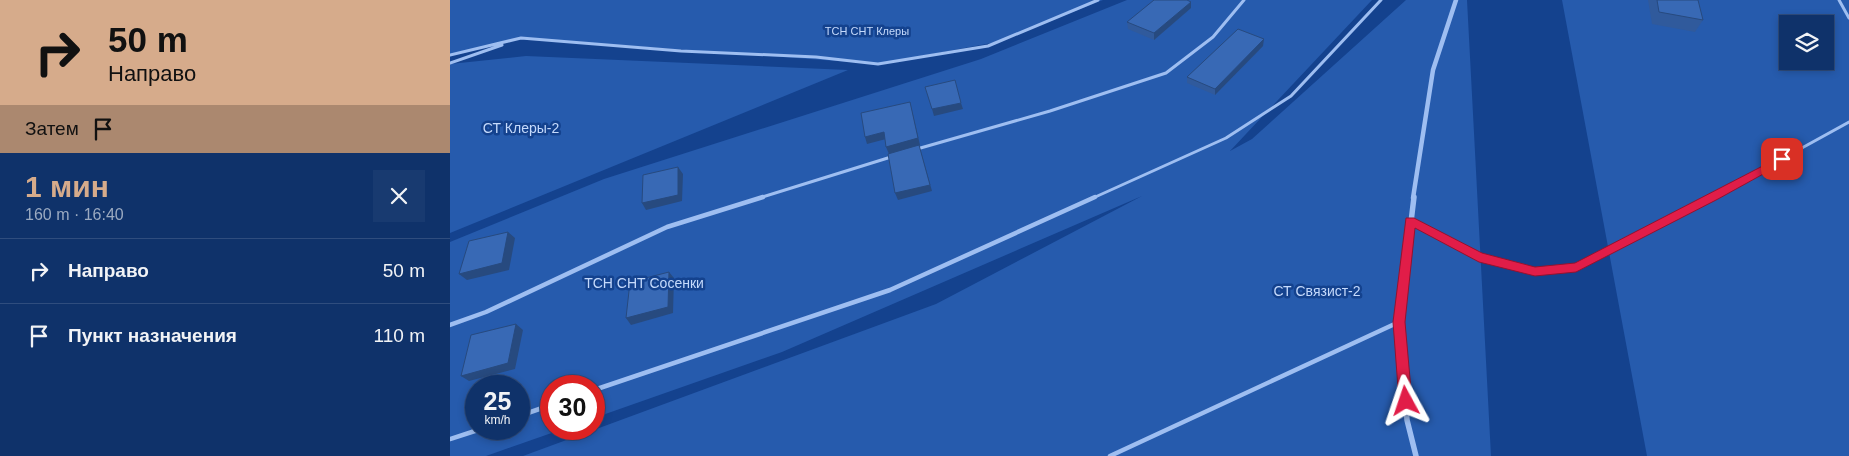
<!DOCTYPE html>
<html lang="ru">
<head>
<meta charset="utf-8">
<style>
  body { margin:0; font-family:Arial,sans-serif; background:#183a70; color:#f1f3f6; height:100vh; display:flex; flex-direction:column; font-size:19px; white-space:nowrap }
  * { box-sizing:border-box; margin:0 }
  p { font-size:16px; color:#9baac1 }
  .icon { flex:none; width:28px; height:28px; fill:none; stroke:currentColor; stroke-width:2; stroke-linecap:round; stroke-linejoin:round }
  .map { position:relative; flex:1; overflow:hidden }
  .side { display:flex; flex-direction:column; background:#0f326a; width:450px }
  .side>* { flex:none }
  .hud { background:#d6ab8b; color:#111; overflow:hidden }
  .controls { position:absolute; left:1329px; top:15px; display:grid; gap:10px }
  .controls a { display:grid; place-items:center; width:55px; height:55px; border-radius:0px; background:#0f326a; box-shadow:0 2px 8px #0003,0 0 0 1px #2f4d7e; font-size:25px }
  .speed { position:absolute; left:15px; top:375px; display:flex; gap:10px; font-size:25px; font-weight:700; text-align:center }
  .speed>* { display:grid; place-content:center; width:65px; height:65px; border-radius:50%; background:#0f326a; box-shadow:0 2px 8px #0003,0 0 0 1px #2f4d7e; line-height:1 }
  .speed small { font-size:12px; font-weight:400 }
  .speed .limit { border:8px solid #d22; background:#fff; color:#111 }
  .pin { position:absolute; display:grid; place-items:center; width:42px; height:42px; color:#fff; margin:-21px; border-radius:10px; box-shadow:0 2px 8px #0006 }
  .me { position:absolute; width:55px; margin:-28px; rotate:355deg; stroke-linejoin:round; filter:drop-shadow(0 0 4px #0008) }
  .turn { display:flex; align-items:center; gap:18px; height:105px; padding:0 25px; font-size:22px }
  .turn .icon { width:65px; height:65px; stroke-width:2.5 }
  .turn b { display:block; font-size:35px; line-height:42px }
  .then { display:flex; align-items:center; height:48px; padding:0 25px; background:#0003; gap:10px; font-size:19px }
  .round { display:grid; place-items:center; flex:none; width:52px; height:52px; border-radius:0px; background:#183a70 }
  .head { display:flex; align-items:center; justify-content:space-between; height:85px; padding:0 25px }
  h1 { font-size:30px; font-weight:700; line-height:38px; color:#d6ab8b }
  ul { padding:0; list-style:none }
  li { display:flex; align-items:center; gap:15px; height:65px; padding:0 25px; border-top:1px solid #2f4d7e }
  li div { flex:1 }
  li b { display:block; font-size:19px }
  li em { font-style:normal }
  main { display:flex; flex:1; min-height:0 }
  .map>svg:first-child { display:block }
</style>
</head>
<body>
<main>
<section class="side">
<div class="hud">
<div class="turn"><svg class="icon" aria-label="right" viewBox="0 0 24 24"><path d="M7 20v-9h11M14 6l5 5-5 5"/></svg><div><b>50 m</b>Направо</div></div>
<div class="then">Затем<svg class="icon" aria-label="arrive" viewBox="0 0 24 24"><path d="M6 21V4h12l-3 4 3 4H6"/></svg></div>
</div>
<div class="head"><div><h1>1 мин</h1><p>160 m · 16:40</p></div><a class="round"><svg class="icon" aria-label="close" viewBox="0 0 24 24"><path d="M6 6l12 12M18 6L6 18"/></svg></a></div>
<ul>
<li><svg class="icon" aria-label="right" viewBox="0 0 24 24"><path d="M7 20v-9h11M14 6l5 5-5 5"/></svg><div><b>Направо</b></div><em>50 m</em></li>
<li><svg class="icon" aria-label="arrive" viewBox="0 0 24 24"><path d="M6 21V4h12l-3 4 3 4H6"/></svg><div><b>Пункт назначения</b></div><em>110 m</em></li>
</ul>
</section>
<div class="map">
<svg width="1399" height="456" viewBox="0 0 1399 456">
  <rect width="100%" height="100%" fill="#14428e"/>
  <!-- green -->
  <path fill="#265bad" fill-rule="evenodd" d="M 0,0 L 653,0 L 547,42 L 428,64 L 71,38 L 0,55 Z
    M 677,0 L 922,0 L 780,151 L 802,139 L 956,0 L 1017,0 L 1041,456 L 73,456 L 486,304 L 692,196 L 332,352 L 144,418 L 144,386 L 101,386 L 101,429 L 113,429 L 36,456 L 0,456 L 0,242 L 154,179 L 531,59 ZM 26,386 L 69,386 L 69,429 L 26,429 Z
    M 1112,0 L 1399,0 L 1399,456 L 1197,456 ZM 1338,24 L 1375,24 L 1375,61 L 1338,61 Z
    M 76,56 L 398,70 L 0,233 L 0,64 Z"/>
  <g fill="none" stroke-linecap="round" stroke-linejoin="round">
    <!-- lane-far1 -->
    <path stroke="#9ebef1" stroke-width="3" d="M 1389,0 L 1399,18
      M 0,55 L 71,38 L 231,51 L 366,57 L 428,64 L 538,46 L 648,0
      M 0,63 L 52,45
      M 467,149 L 600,111 L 716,73 L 763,37 L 794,0
      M 309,198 L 441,157
      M 643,198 L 776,138 L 841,96 L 931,0
      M 1261,198 L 1399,122"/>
    <!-- lane -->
    <path stroke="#9ebef1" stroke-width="4.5" d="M 961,221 L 1029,257 L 1085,272 L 1126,267 L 1264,197
      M 0,325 L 36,312 L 217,227 L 313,197
      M 144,390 L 440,290 L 645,197
      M 69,416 L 101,405
      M 0,439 L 31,429
      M 660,456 L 949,322"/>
    <!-- street-far1 -->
    <path stroke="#9ebef1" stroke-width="4.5" d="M 963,198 L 983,70 L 1006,0"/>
    <!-- street -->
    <path stroke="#9ebef1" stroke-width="5.5" d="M 964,197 L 949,322 L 957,420 L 966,456"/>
  </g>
  <!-- wall -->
  <path fill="#305a9c" d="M 1198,0 L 1248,0 L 1253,20 L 1245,32 L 1202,24 Z
    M 741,8 L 704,40 L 678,29 L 677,22 Z
    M 813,46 L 765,95 L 737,83 L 737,77 Z"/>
  <!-- shaded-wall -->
  <path fill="#274a7f" d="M 741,2 L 741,8 L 704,40 L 704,33 Z
    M 814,39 L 813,46 L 765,95 L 765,89 Z
    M 460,102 L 470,145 L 439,154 L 436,147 Z
    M 511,103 L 513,109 L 484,116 L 482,109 Z
    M 434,132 L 436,139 L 417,144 L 415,137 Z
    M 471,152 L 482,191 L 448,200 L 445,193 Z
    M 228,167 L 233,174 L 232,201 L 196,210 L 192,203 Z
    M 58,232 L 65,238 L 59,270 L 17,280 L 9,274 Z
    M 219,272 L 224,278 L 223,313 L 181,325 L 176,318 Z
    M 66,324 L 73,330 L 65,369 L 19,381 L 11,376 Z"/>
  <!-- building -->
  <path fill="#3869b5" stroke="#274a7f" d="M 704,0 L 737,0 L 741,2 L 704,33 L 677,22 Z
    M 1207,0 L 1248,0 L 1253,20 L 1209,12 Z
    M 788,29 L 814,39 L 765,89 L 737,77 Z
    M 505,80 L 511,103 L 482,109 L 475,87 Z
    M 460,102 L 468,138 L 436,147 L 434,132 L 415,137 L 411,113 Z
    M 469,145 L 480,185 L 445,193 L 438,154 Z
    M 228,167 L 228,195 L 192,203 L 193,175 Z
    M 58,232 L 52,263 L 9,274 L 19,241 Z
    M 219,272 L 218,307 L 176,318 L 180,282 Z
    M 66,324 L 58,363 L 11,376 L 21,335 Z"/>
  <!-- route -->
  <path fill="#e11d48" stroke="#92132f" d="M 1332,156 L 1335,157 L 1337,159 L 1335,162 L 1268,199 L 1126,272 L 1085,276 L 1029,262 L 965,228 L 955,322 L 962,401 L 960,405 L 956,407 L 951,405 L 949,401 L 943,322 L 956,218 L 964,218 L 1032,253 L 1085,267 L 1125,263 Z"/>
  <g text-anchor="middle" stroke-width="5" stroke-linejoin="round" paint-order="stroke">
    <!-- far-park labels -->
    <g font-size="11" fill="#c5dafc" stroke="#14428e">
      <text x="417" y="35">ТСН СНТ Клеры</text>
    </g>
    <!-- park labels -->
    <g font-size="14" fill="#c5dafc" stroke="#14428e">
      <text x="71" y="133">СТ Клеры-2</text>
      <text x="194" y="288">ТСН СНТ Сосенки</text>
      <text x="867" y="296">СТ Связист-2</text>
    </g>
  </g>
</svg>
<div class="controls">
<a><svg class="icon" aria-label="layers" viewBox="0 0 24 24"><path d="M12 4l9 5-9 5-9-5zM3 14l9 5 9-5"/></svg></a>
</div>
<div class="speed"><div>25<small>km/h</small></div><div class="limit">30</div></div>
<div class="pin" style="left:1332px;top:159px;background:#d93025"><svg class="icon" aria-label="arrive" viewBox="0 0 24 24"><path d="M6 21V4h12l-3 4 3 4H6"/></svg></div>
<svg class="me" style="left:956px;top:401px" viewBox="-20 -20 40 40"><path d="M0-17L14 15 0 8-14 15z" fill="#e11d48" stroke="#fff" stroke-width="4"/></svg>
</div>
</main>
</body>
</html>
